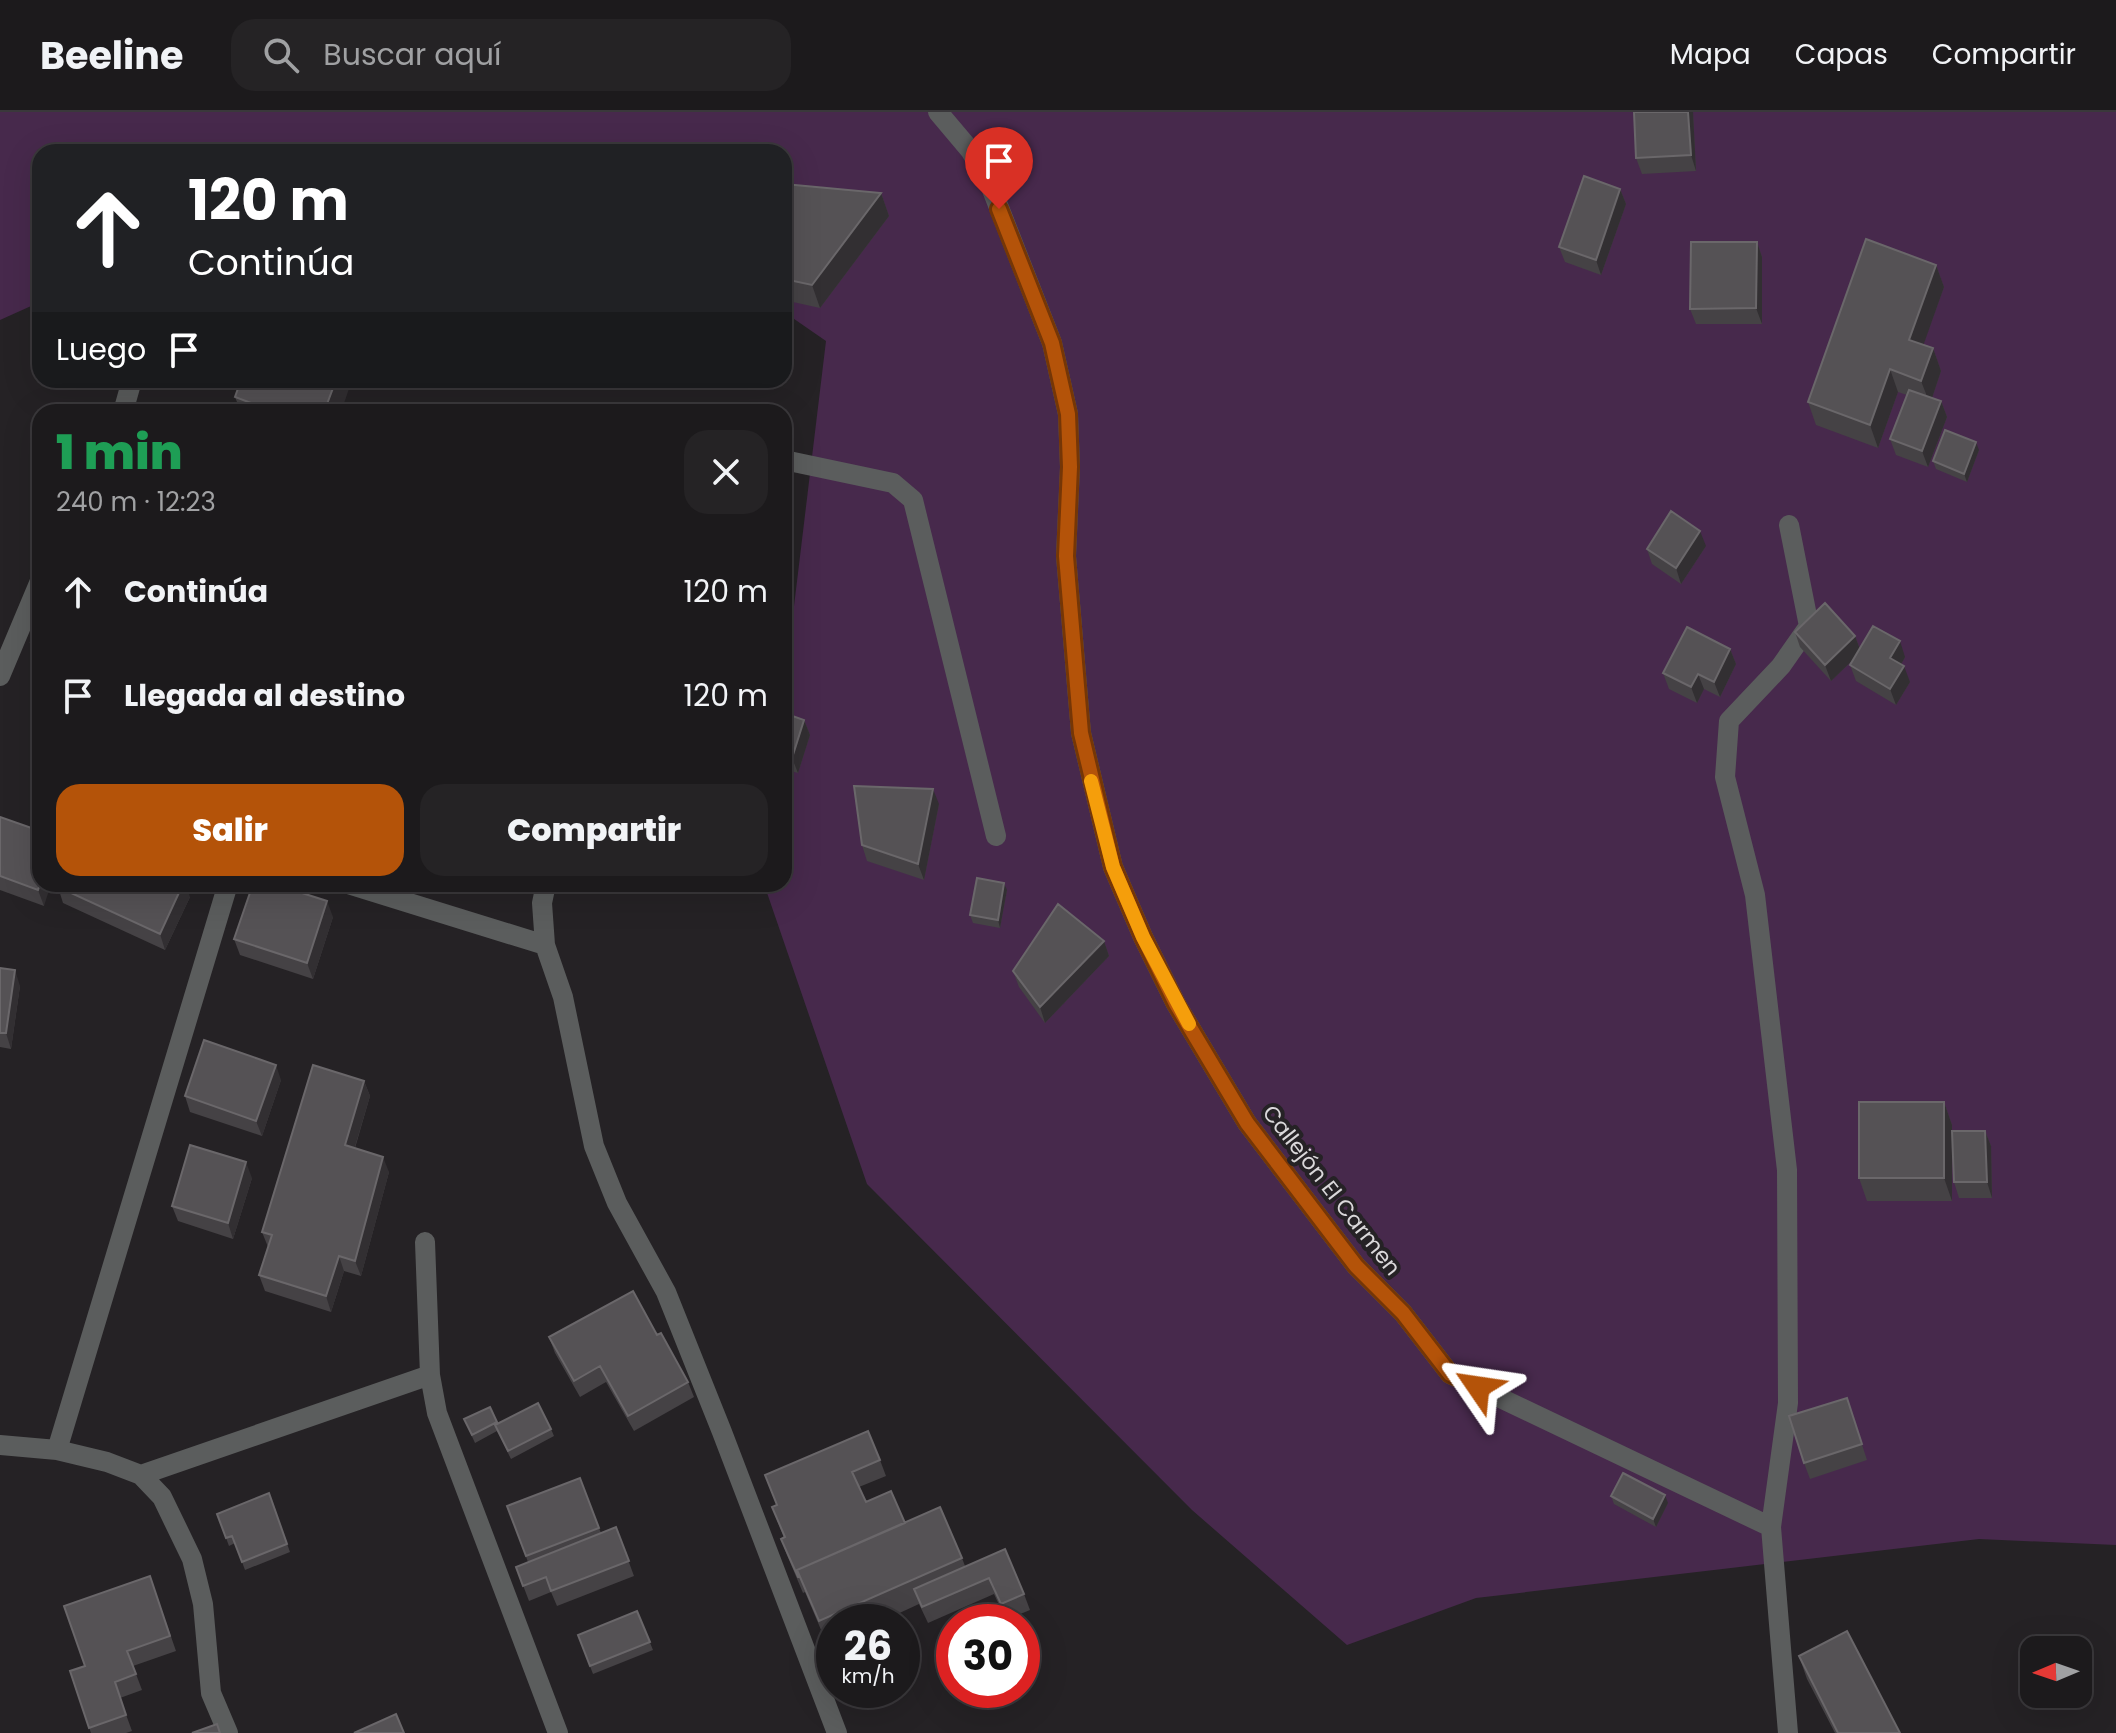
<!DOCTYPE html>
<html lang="es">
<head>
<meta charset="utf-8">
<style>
  body { margin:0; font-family:Poppins,sans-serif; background:#252325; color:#f1f3f6; height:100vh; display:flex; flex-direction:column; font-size:30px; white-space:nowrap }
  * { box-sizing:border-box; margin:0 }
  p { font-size:26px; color:#a0a1a3 }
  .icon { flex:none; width:44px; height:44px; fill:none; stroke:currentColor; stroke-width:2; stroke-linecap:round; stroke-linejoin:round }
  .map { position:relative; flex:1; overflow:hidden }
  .sheet { position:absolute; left:32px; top:292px; width:760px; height:488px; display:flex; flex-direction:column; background:#1c1a1c; border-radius:24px; box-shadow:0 8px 32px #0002,0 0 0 2px #3a383b }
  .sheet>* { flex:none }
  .banner { position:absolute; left:32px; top:32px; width:760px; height:244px; border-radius:24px; box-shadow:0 8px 32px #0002,0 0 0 2px #3a383b; background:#202124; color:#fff; overflow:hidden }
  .needle { width:52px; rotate:268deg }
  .buttons { position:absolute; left:2020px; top:1524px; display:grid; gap:16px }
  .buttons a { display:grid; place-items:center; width:72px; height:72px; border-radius:16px; background:#1c1a1c; box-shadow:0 8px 32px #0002,0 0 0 2px #3a383b; font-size:40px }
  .speed { position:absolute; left:816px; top:1492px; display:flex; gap:16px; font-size:40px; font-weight:700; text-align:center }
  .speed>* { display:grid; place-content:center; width:104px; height:104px; border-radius:50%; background:#1c1a1c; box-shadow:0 8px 32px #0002,0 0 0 2px #3a383b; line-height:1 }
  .speed small { font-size:20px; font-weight:400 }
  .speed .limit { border:12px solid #d22; background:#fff; color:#111 }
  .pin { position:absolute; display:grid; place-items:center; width:68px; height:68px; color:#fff; margin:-82px -34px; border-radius:50% 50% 50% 0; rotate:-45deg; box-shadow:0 0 8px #0007 }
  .pin .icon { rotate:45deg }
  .me { position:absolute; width:88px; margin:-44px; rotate:302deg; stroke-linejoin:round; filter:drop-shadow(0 0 6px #0008) }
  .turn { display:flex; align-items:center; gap:28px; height:168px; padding:0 24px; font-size:36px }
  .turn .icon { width:104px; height:104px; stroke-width:2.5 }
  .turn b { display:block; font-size:56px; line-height:68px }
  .then { display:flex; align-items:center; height:76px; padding:0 24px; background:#0003; gap:16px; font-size:30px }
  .round { display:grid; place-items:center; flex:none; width:84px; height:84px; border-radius:24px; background:#252325 }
  .overview { display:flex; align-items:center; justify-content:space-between; height:136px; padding:0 24px }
  h1 { font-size:48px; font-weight:800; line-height:60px; color:#1e9e55 }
  .button { display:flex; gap:16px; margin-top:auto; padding:16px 24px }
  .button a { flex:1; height:92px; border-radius:24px; background:#b45309; color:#fff; font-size:32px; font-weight:800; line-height:92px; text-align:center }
  .button a+a { background:#252325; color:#f1f3f6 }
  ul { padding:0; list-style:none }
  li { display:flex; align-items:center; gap:24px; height:104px; padding:0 24px }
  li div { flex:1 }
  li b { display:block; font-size:30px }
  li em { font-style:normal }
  header { display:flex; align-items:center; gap:48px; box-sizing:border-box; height:112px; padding:0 40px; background:#1c1a1c; border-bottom:2px solid #3a383b }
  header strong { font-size:38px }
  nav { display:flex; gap:44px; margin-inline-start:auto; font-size:28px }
  .search { width:560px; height:72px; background:#252325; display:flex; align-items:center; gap:20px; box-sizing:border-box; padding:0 28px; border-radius:24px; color:#a0a1a3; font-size:30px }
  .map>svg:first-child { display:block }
</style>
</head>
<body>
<header>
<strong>Beeline</strong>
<div class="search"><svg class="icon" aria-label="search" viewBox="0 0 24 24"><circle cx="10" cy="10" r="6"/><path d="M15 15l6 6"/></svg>Buscar aquí</div>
<nav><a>Mapa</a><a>Capas</a><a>Compartir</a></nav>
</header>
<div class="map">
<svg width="2116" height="1621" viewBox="0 0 2116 1621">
  <rect width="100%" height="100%" fill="#252225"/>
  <!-- green -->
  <path fill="#47294c" d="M 0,0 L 2116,0 L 2116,1433 L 1979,1427 L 1476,1486 L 1347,1533 L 1192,1398 L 867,1072 L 764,772 L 784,772 L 784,577 L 826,229 L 784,200 L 784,40 L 40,40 L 40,190 L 0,208 Z"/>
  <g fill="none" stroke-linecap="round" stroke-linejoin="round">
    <!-- minor -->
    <path stroke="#5b5d5d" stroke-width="20" d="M 938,0 L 970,38 L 989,70 L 1052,231 L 1068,302 L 1070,355 L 1066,444 L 1081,621 L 1113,755 L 1143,825 L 1176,892 L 1247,1011 L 1356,1154 L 1403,1201 L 1450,1262 L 1771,1415
      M 123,300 L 132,268
      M 784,348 L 893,371 L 913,388 L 996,724
      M 0,564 L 40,469
      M 348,772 L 545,833
      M 546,772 L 542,791 L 545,833 L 563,885 L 594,1034 L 617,1091 L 666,1180 L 722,1320 L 837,1621
      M 425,1130 L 430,1263 L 437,1301 L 558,1621
      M 0,1333 L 57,1338 L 107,1350 L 141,1363 L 162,1385 L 192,1447 L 203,1492 L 211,1581 L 228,1621
      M 57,1338 L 228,772
      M 141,1363 L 430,1263
      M 1788,1621 L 1771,1415 L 1788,1291 L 1787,1058 L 1755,783 L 1725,665 L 1729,609 L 1781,554 L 1809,514 L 1789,413"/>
  </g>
  <!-- wall -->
  <path fill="#454245" d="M 1693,0 L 1696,59 L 1642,62 L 1636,46 Z
    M 784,72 L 881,81 L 889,104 L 820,196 L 784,188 Z
    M 1620,77 L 1626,92 L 1601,163 L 1565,150 L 1559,135 Z
    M 1757,130 L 1762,145 L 1762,212 L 1696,212 L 1690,197 Z
    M 1936,153 L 1944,175 L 1923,233 L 1933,236 L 1941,259 L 1932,286 L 1941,289 L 1947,305 L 1928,355 L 1896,343 L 1890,327 L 1907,283 L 1898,280 L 1878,336 L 1816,313 L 1808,290 Z
    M 468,268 L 485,268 L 485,272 Z
    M 235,285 L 341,300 L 241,300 Z
    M 1979,338 L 1967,370 L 1936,357 L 1933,349 Z
    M 1706,434 L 1681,472 L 1652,452 L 1647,437 Z
    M 40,508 L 40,547 L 36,546 L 31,530 Z
    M 1795,520 L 1855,524 L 1860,537 L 1905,545 L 1901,552 L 1910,570 L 1896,593 L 1856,569 L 1850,553 L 1855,546 L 1831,569 L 1800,535 Z
    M 1730,537 L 1736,552 L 1720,585 L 1704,577 L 1697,591 L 1669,577 L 1663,561 Z
    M 784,601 L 804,608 L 810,623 L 798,661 L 784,657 Z
    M 939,692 L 924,768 L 867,749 L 862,733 Z
    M 0,705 L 40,719 L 44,794 L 0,778 Z
    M 58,775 L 190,785 L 165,838 L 63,791 Z
    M 1007,778 L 1000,816 L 973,811 L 970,803 Z
    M 333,805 L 313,867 L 240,843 L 234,827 Z
    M 1104,829 L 1109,844 L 1045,911 L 1019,875 L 1013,859 Z
    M 0,856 L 20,874 L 11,937 L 0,935 Z
    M 281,968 L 262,1024 L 190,1000 L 185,984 Z
    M 364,969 L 370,984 L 355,1036 L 389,1060 L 361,1164 L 344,1159 L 331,1200 L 265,1179 L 259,1163 L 268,1135 L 262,1120 Z
    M 1944,990 L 1952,1013 L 1952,1089 L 1867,1089 L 1859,1066 Z
    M 1985,1019 L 1991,1034 L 1992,1086 L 1959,1086 L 1954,1070 Z
    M 252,1066 L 233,1127 L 178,1109 L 172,1094 Z
    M 657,1223 L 688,1270 L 694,1285 L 634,1319 L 606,1270 L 580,1285 L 555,1241 L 549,1225 Z
    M 490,1295 L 498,1312 L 551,1317 L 554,1324 L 511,1347 L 497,1319 L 475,1331 L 464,1307 Z
    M 1852,1302 L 1867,1348 L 1810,1367 L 1804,1351 Z
    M 880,1348 L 886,1364 L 859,1375 L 866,1390 L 905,1411 L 962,1446 L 965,1454 L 1024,1482 L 1030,1498 L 1006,1508 L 994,1482 L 928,1511 L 919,1492 L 880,1510 L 834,1510 L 834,1544 L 828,1531 L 827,1532 L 805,1480 L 803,1481 L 787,1443 L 781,1427 L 784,1426 L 772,1395 L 777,1394 L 765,1363 Z
    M 580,1366 L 601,1421 L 616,1415 L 634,1464 L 557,1494 L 551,1480 L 529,1489 L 516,1455 L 528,1450 L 507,1394 Z
    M 269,1381 L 290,1440 L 245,1458 L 235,1431 L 229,1434 L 217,1402 Z
    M 1611,1384 L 1668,1391 L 1656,1415 L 1614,1392 Z
    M 150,1464 L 176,1539 L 133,1554 L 142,1578 L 120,1586 L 132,1619 L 126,1621 L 91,1621 L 70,1559 L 85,1554 Z
    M 637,1499 L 653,1538 L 593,1562 L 578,1523 Z
    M 1799,1544 L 1900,1621 L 1835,1621 L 1807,1567 Z"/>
  <!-- shaded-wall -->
  <path fill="#322f32" d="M 1688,0 L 1693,0 L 1696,59 L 1691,43 Z
    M 1620,77 L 1626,92 L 1601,163 L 1596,148 Z
    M 881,81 L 889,104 L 820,196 L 812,173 Z
    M 1757,130 L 1762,145 L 1762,212 L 1756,196 Z
    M 1936,153 L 1944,175 L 1917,251 L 1909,228 Z
    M 1933,236 L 1941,259 L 1930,292 L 1921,269 Z
    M 1890,257 L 1898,280 L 1878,336 L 1870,313 Z
    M 336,268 L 352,268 L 341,300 L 324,300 Z
    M 1941,289 L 1947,305 L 1928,355 L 1922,339 Z
    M 1976,330 L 1979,338 L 1967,370 L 1964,362 Z
    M 1700,419 L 1706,434 L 1681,472 L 1676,456 Z
    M 1855,524 L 1861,540 L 1831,569 L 1825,553 Z
    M 1900,529 L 1905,545 L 1896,562 L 1890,546 Z
    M 1730,537 L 1736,552 L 1720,585 L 1714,570 Z
    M 1904,554 L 1910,570 L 1896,593 L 1890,577 Z
    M 1698,562 L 1704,577 L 1697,591 L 1691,575 Z
    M 804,608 L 810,623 L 798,661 L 792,646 Z
    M 933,677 L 939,692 L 924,768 L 918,752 Z
    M 1004,771 L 1007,778 L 1000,816 L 998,808 Z
    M 40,772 L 51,772 L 44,794 L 38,778 Z
    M 183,772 L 186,772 L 190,785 L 165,838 L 160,822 Z
    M 327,789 L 333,805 L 313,867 L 307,851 Z
    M 1104,829 L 1109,844 L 1045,911 L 1040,895 Z
    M 15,858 L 20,874 L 11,937 L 6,921 Z
    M 276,953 L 281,968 L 262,1024 L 256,1009 Z
    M 364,969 L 370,984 L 351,1048 L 345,1033 Z
    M 1944,990 L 1952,1013 L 1952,1089 L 1944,1066 Z
    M 1985,1019 L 1991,1034 L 1992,1086 L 1987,1070 Z
    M 383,1045 L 389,1060 L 361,1164 L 355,1149 Z
    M 246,1050 L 252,1066 L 233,1127 L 228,1111 Z
    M 339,1144 L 344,1159 L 331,1200 L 326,1184 Z
    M 1665,1383 L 1668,1391 L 1656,1415 L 1653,1407 Z"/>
  <!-- building -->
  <path fill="#555255" stroke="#6a676a" stroke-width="2" d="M 1634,0 L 1688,0 L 1691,43 L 1636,46 Z
    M 1584,64 L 1620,77 L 1596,148 L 1559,135 Z
    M 784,72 L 881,81 L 812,173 L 784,167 Z
    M 1866,127 L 1936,153 L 1909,228 L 1933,236 L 1921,269 L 1890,257 L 1870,313 L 1808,290 Z
    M 1691,130 L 1757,130 L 1756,196 L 1690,197 Z
    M 241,268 L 336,268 L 324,300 L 275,300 L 235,285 Z
    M 1909,278 L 1941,289 L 1922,339 L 1890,327 Z
    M 1945,318 L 1976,330 L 1964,362 L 1933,349 Z
    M 1671,399 L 1700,419 L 1676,456 L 1647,437 Z
    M 1825,491 L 1855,524 L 1825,553 L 1795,520 Z
    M 40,508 L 40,534 L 31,530 Z
    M 1873,514 L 1900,529 L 1890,546 L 1904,554 L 1890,577 L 1850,553 Z
    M 1687,515 L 1730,537 L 1714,570 L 1698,562 L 1691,575 L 1663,561 Z
    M 784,601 L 804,608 L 792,646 L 784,643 Z
    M 854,674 L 933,677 L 918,752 L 862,733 Z
    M 0,705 L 40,719 L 40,772 L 38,778 L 0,764 Z
    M 977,766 L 1004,771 L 998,808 L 970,803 Z
    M 59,772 L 183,772 L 160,822 L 58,775 Z
    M 253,772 L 274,772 L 327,789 L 307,851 L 234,827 Z
    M 1058,792 L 1104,829 L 1040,895 L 1013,859 Z
    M 0,856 L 15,858 L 6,921 L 0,921 Z
    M 204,928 L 276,953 L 256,1009 L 185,984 Z
    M 313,953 L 364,969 L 345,1033 L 383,1045 L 355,1149 L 339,1144 L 326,1184 L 259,1163 L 272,1123 L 262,1120 Z
    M 1859,990 L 1944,990 L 1944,1066 L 1859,1066 Z
    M 1952,1019 L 1985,1019 L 1987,1070 L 1954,1070 Z
    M 190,1033 L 246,1050 L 228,1111 L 172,1094 Z
    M 633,1179 L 657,1223 L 661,1221 L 688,1270 L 628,1304 L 600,1254 L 574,1269 L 549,1225 Z
    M 1847,1286 L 1862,1332 L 1804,1351 L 1789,1304 Z
    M 538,1291 L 551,1317 L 508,1339 L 495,1313 Z
    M 490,1295 L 497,1310 L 472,1323 L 464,1307 Z
    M 868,1319 L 880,1348 L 852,1360 L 866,1390 L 891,1379 L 905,1411 L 797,1458 L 799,1465 L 798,1465 L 781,1427 L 785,1425 L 772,1395 L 777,1393 L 765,1363 Z
    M 1623,1361 L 1665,1383 L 1653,1407 L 1611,1384 Z
    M 580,1366 L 599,1416 L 526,1444 L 507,1394 Z
    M 269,1381 L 287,1432 L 242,1450 L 232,1424 L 226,1426 L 217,1402 Z
    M 940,1395 L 962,1446 L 819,1509 L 797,1458 Z
    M 616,1415 L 629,1449 L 551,1479 L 546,1465 L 523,1474 L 516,1455 Z
    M 1005,1437 L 1024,1482 L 1001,1492 L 989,1466 L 922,1495 L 914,1477 Z
    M 150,1464 L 170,1524 L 127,1539 L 136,1562 L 115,1570 L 126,1603 L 89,1616 L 70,1559 L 85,1554 L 64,1494 Z
    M 637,1499 L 650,1530 L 590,1554 L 578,1523 Z
    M 877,1503 L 880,1510 L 862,1510 Z
    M 1847,1519 L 1900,1621 L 1838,1621 L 1799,1544 Z
    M 834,1522 L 834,1543 L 826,1525 Z
    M 396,1602 L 404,1621 L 354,1621 Z
    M 217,1612 L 220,1621 L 192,1621 Z"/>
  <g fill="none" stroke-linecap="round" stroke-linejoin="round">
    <!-- route casing -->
    <g stroke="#753606" stroke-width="20">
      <path id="route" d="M 999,97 L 1052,231 L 1068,302 L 1070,355 L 1066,444 L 1081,621 L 1113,755 L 1143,825 L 1176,892 L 1247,1011 L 1356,1154 L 1403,1201 L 1450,1262 L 1478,1275"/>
    </g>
    <!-- route -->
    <use href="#route" stroke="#b45309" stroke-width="14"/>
    <!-- slow -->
    <path stroke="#f59e0b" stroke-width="14" d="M 1091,669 L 1113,755 L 1143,825 L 1189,912"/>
  </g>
  <g text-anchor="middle" stroke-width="8" stroke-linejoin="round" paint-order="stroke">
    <!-- street labels -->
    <g font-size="22" fill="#dad8da" stroke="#252225">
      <text transform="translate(1332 1078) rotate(52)" y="8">Callejón El Carmen</text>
    </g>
  </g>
</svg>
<div class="buttons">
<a><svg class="needle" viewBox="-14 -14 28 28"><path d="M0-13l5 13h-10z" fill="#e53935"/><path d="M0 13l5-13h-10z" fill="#a0a1a3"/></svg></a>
</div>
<div class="speed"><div>26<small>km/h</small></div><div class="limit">30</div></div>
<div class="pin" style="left:999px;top:97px;background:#d93025"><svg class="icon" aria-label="arrive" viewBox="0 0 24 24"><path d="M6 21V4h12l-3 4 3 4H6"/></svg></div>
<svg class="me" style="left:1478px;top:1275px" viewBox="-20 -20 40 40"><path d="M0-17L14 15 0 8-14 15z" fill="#b45309" stroke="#fff" stroke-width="4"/></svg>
<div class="banner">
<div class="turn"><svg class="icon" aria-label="ahead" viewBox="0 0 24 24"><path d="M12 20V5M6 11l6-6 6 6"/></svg><div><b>120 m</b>Continúa</div></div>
<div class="then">Luego<svg class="icon" aria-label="arrive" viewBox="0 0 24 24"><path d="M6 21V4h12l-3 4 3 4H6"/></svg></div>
</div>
<section class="sheet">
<div class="overview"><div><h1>1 min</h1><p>240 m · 12:23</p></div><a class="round"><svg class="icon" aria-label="close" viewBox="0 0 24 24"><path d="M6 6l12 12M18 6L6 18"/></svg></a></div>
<ul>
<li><svg class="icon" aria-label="ahead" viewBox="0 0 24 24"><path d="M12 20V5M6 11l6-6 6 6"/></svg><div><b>Continúa</b></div><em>120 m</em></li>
<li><svg class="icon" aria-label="arrive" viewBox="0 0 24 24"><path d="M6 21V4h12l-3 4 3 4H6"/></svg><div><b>Llegada al destino</b></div><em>120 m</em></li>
</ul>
<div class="button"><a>Salir</a><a>Compartir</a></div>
</section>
</div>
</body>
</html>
